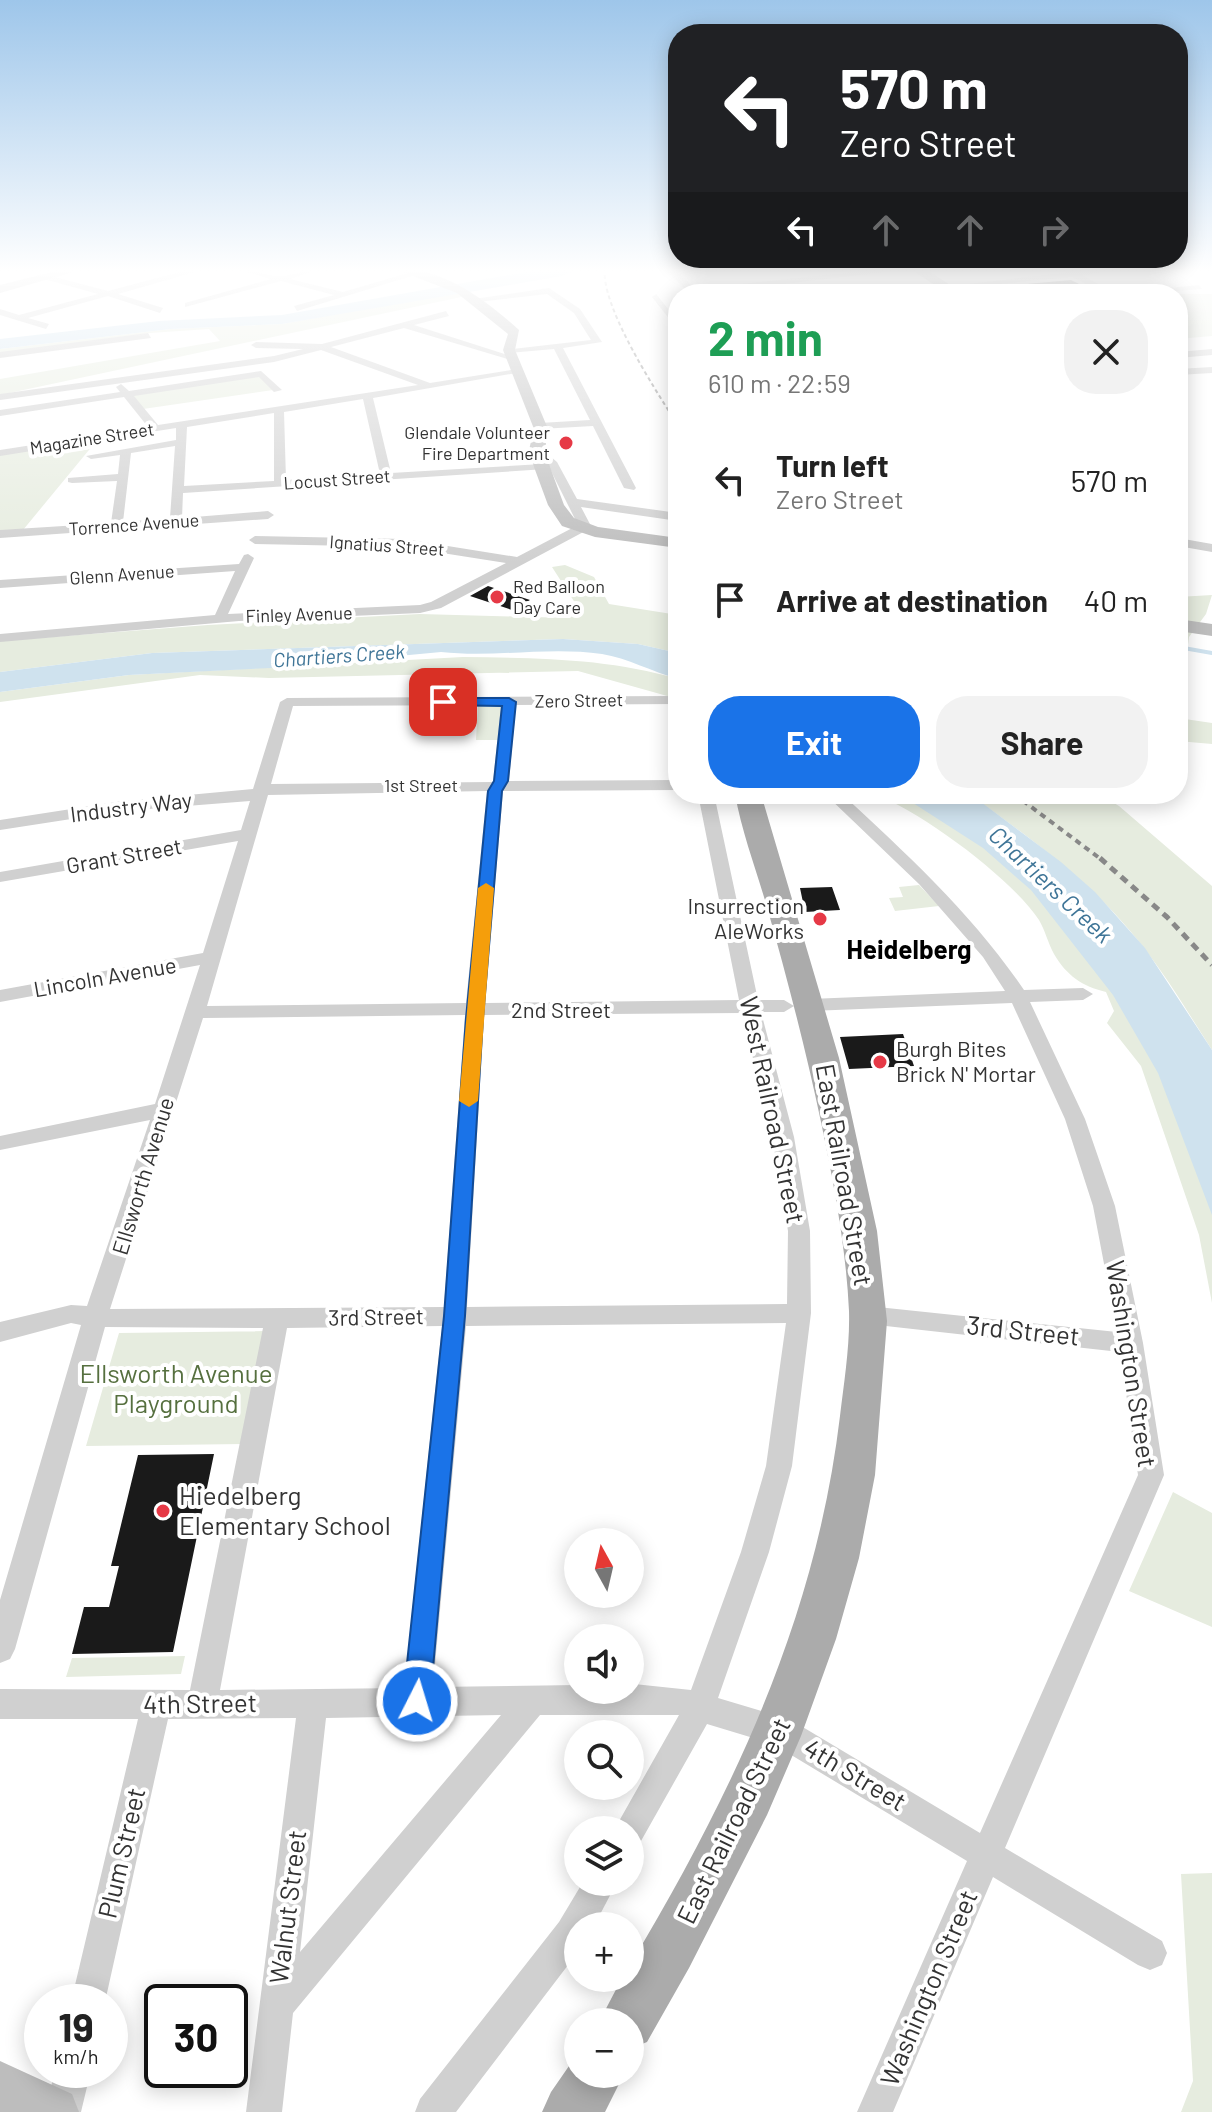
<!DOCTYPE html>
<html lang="en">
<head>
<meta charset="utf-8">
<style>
  body { margin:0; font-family:Barlow,sans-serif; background:#f2f2f2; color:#222; height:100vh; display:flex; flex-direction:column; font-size:30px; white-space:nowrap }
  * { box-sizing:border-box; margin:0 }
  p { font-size:26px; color:#767676 }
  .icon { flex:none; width:44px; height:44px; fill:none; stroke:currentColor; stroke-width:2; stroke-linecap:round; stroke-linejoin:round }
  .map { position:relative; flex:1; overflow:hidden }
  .drawer { position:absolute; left:668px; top:284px; width:520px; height:520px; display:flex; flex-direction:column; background:#fff; border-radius:32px; box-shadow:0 4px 20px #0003 }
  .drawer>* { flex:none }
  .guide { position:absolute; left:668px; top:24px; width:520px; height:244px; border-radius:32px; box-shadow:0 4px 20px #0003; background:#202124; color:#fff; overflow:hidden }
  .needle { width:52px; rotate:352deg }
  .controls { position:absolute; left:564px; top:1528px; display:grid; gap:16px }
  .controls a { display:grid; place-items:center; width:80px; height:80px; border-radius:50%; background:#fff; box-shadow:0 4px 20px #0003; font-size:40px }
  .speed { position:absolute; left:24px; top:1984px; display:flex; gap:16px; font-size:40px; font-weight:700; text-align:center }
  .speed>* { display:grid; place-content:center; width:104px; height:104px; border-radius:50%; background:#fff; box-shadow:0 4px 20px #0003; line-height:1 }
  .speed small { font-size:20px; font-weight:400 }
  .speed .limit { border:4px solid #111; border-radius:12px; background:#fff; color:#111 }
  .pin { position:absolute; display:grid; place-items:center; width:68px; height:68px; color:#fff; margin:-34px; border-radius:16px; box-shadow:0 4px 12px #0006 }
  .me { position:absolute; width:88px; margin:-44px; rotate:5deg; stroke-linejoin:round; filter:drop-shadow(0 0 6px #0008) }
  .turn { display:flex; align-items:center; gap:28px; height:168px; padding:0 40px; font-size:36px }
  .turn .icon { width:104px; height:104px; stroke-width:2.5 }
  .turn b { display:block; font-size:56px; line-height:68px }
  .lanes { display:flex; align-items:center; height:76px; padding:0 40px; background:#0003; justify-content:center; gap:40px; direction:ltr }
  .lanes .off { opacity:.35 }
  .round { display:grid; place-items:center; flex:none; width:84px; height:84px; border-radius:32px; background:#f2f2f2 }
  .headline { display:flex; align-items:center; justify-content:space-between; height:136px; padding:0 40px }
  h1 { font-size:48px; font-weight:700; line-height:60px; color:#1e9e55 }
  .button { display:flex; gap:16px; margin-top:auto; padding:16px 40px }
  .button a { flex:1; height:92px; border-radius:32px; background:#1a73e8; color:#fff; font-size:32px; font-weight:700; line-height:92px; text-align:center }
  .button a+a { background:#f2f2f2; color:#222 }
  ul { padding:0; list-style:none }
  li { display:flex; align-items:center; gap:24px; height:120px; padding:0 40px }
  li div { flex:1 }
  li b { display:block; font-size:30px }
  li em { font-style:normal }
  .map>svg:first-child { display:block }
</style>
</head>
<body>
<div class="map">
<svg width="1212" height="2112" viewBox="0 0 1212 2112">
  <rect width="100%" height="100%" fill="#fff"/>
  <!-- green -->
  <path fill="#e6ecdf" d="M 458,292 L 466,296 L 0,395 L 0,379 L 220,341 L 209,329 L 150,333 L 0,353 L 0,349 L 171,329 L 282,324 Z
    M 1164,294 L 1212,294 L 1212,336 L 1178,339 L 1178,294 Z
    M 260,376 L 273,390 L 143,409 L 131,395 Z
    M 98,439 L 23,530 L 0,532 L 0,454 Z
    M 565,565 L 594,577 L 609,604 L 678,615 L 678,653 L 638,644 L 563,639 L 152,653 L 0,672 L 0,641 L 208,625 L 420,614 L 570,618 L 579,609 L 552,567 Z
    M 1212,595 L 1206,614 L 1189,637 L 1182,690 L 1178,690 L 1178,597 Z
    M 463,657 C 535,658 608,658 678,679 L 678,699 L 578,671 L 269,678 L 200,675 L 0,702 L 0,692 L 129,675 Z
    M 478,705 L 501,705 L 499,740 L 476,740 Z
    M 1178,718 L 1212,723 L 1212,744 L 1178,741 Z
    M 875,794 L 915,794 L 998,852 L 1075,930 L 1142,1022 L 1212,1200 L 1212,1303 L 1199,1235 L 1141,1066 L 1107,1023 L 1114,1011 L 1106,992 C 1082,986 1067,976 1054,954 C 1048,943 1045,930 1039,920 C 1010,877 923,813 875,794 Z
    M 969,794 L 1099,794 L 1119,806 L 1212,886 L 1212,1050 C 1190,1016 1169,980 1144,948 C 1096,885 1033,840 969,794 Z
    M 919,885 L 939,906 L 895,911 L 889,898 L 903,897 L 899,887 Z
    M 266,1331 L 244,1444 L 86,1446 L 119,1333 Z
    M 1173,1492 L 1212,1513 L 1212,1627 L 1129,1591 Z
    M 185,1656 L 181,1674 L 66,1677 L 72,1658 Z
    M 1212,1873 L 1212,2112 L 1181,2112 L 1193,2081 L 1181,1874 Z"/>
  <!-- water -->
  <path fill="#cfe2ee" d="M 549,268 L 583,268 L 562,276 L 282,324 L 171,329 L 0,349 L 0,339 L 159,321 L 282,315 Z
    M 563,639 L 638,644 L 678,653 L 678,679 C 653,672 627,658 602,654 C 548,646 495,658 441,652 L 271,668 L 129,675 L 0,692 L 0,672 L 152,653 Z
    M 899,794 L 973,796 L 1061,862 L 1095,892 L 1145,948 L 1212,1050 L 1212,1215 L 1158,1073 L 1113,995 L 1031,890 L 983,848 Z"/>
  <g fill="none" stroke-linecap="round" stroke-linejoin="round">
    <!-- stream -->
    <path stroke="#cfe2ee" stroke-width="4" d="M 1178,647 L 1212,653"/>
  </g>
  <!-- building -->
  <path fill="#1a1a1a" d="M 1071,280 L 1099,294 L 1017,294 L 1016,285 Z
    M 488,586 L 530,600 L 512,610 L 470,596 Z
    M 832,887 L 840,910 L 805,912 L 800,888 Z
    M 903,1034 L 914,1066 L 849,1069 L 840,1037 Z
    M 214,1454 L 173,1652 L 72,1654 L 84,1607 L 109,1607 L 119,1566 L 111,1566 L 138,1455 Z"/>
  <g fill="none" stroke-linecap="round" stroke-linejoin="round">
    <!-- street -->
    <path fill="#d0d0d0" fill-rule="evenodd" d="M 195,268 L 209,268 L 118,294 L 163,308 L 160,313 L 108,296 L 28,318 L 49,324 L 46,329 L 0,315 L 0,309 L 19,315 L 98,294 L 44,279 L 47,275 L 108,291 Z
      M 233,268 C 249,268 263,275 278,276 C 292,277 308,268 323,268 L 290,279 L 343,292 L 425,268 L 438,268 L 297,311 L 294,306 L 334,295 L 281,281 L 185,307 L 185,303 L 271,279 Z
      M 664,268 L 673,268 L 695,289 L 891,268 L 919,268 L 699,294 L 690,294 Z
      M 1105,268 L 1135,268 L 1082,275 L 1116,294 L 1106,294 L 1072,277 L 946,289 L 942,287 Z
      M 1199,285 L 1202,289 L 1135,294 L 1139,291 Z
      M 549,288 L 580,309 L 602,342 L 563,348 L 636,488 L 634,490 L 624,488 L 593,426 L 540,429 L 535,426 L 540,423 L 590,420 L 554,349 L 509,353 L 504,350 L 591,340 L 574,313 L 547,294 L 478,302 L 474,299 Z
      M 656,294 L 678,321 L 678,330 L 652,297 Z
      M 446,311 L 449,316 L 414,325 L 514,357 L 514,361 L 404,328 L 331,347 L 430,383 L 517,369 L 522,372 L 373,398 L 391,473 L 542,464 L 546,465 L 546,469 L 183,493 L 182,518 L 268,511 L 274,515 L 268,519 L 0,538 L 0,530 L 111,523 L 117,481 L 72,483 L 68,482 L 68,478 L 118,474 L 120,455 L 91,459 L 86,456 L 176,440 L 176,428 L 0,456 L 0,450 L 148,427 L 124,397 L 0,416 L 0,410 L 120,392 L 116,387 L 121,384 L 129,391 L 261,371 L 282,390 L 274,392 L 259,377 L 134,396 L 158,425 L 418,385 L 321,350 L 274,362 L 0,400 L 0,394 L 274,356 L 303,349 L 256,348 L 251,345 L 256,342 L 322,344 ZM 363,399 L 380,474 L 286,480 L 284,412 ZM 274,413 L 274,481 L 184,486 L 187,427 ZM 175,446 L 170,518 L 123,522 L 131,453 Z
      M 148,333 L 151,338 L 0,358 L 0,352 Z
      M 1212,349 L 1212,355 L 1178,358 L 1178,352 Z
      M 1212,367 L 1212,373 L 1178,375 L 1178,369 Z
      M 537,445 L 557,462 L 577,499 L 678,513 L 678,521 L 581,507 L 591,526 L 589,529 L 441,608 L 420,613 L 239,621 L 0,642 L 0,634 L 215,615 L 235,571 L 0,588 L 0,580 L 239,564 L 244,555 L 248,554 L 254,558 L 228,614 L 420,605 L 431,602 L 506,563 L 404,547 L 255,544 L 249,540 L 255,536 L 404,539 L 517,557 L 578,525 L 548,465 L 532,448 Z
      M 1178,538 L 1212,544 L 1212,552 L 1178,546 Z
      M 678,696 L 678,704 L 516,705 L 509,781 L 678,780 L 678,790 L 503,791 L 485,1003 L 739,1000 L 698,794 L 714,794 L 758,1000 L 784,1000 L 794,1006 L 784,1012 L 761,1012 L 794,1137 L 810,1231 L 811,1313 L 792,1466 L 769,1552 L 718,1698 L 791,1720 L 980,1833 L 1138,1475 L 1120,1352 L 868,1324 L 860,1322 L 856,1315 L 860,1308 L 868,1306 L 1117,1332 L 1093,1206 L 1065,1119 L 1012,1003 L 810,1011 L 800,1005 L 810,999 L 1005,991 L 983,957 L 919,884 L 825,794 L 842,794 C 908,855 973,915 1024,990 L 1083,988 L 1093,994 L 1083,1000 L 1030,1002 L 1085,1119 L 1115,1206 L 1143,1343 L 1164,1475 L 1005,1848 L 1162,1941 L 1167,1953 L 1162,1965 L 1150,1970 L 1138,1965 L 993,1877 L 893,2112 L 857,2112 L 967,1861 L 773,1744 L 707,1724 L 641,1841 L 630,1846 L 630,1830 L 614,1830 L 679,1715 L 540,1715 L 293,2013 L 282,2112 L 246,2112 L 296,1718 L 168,1719 L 105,2002 L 71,2002 L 138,1719 L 0,1719 L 0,1689 L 190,1690 L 263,1328 L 105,1327 L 15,1649 L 10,1659 L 0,1663 L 0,1600 L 81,1325 L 71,1323 L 0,1342 L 0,1322 L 71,1305 L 87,1306 L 150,1120 L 0,1150 L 0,1136 L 155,1104 L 200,965 L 0,1002 L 0,990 L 203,953 L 238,841 L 0,882 L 0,872 L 241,830 L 250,801 L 123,811 L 0,830 L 0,820 L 123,801 L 253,789 L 280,702 L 287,698 ZM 501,705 L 493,782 L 271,784 L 293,706 ZM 487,791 L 466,1003 L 207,1006 L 268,795 ZM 742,1013 L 772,1137 L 788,1231 L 787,1304 L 467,1307 L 484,1015 ZM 465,1015 L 444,1307 L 110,1309 L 203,1018 ZM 786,1323 L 766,1466 L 741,1552 L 691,1690 L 634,1684 L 630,1685 L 630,1690 L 578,1690 L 578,1685 L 433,1687 L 466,1326 ZM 442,1326 L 404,1688 L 220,1690 L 287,1328 ZM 501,1715 L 300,1952 L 326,1718 Z
      M 583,1882 L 617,1882 L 594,1926 L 578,1926 L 578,1952 L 456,2112 L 415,2112 L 420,2099 L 559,1922 Z
      M 55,2070 L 91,2070 L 81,2112 L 45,2112 Z"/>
    <!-- secondary -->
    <path fill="#bdbdbd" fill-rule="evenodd" d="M 68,268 L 87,268 L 0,293 L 0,285 Z
      M 392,268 C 444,268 482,297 519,330 L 515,350 L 548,429 L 545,450 L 550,467 L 564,505 L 574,518 L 598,527 L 678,538 L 678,548 L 595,537 L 562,526 L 548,505 L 534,467 L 529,450 L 534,429 L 503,350 L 508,334 L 457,293 Z
      M 1178,619 L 1212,624 L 1212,636 L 1178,631 Z
      M 0,2061 L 72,2094 L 79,2112 L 0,2112 Z"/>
    <!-- primary -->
    <path fill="#ababab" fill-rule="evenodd" d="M 909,268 L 924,268 L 964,294 L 948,294 Z
      M 735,794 L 761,794 L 839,1058 L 877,1231 L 887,1321 L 875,1475 L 859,1558 L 836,1639 L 801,1736 L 767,1815 L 689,1968 L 647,2042 L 630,2049 L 630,2022 L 599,2022 L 622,1978 L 630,1978 L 630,1965 C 734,1791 816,1618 840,1416 C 844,1382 850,1346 849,1311 C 846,1248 834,1184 821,1122 C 806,1050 787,978 767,907 C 756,869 742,833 735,794 Z
      M 578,2053 L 578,2074 L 624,2074 L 605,2112 L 542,2112 L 551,2092 Z"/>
    <!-- rail-far3 -->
    <path stroke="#888" stroke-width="2" stroke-dasharray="4 3" stroke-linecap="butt" d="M 605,268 C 600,304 654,388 674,419"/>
    <!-- rail-far2 -->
    <path stroke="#888" stroke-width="3" stroke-dasharray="5 4" stroke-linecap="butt" d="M 673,417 L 678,425"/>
    <!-- rail-far1 -->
    <path stroke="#888" stroke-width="4" stroke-dasharray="6 5" stroke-linecap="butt" d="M 1014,794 L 1102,860"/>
    <!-- rail -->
    <path stroke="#888" stroke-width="5" stroke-dasharray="8 6" stroke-linecap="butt" d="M 1100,858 L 1167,917 L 1212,965"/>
  </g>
  <!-- sky -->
  <linearGradient id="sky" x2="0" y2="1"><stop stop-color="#9ec6ea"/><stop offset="0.48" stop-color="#fff"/><stop offset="1" stop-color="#fff" stop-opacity="0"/></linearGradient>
  <rect width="1212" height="564" fill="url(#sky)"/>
  <!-- route -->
  <path fill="#1a73e8" stroke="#114b97" stroke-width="2" d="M 443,698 L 509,698 L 516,702 L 508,781 L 502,791 L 483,1018 L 465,1316 L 430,1701 L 426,1711 L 417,1715 L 407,1711 L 403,1701 L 444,1316 L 466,1018 L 488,791 L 494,781 L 502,706 L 438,705 L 438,699 Z"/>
  <!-- slow -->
  <path fill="#f59e0b" d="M 486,883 L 494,888 L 478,1101 L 469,1107 L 459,1101 L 478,888 Z"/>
  <!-- markers -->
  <g fill="#e63946" stroke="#fff" stroke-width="3">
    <circle cx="566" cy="443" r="8"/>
    <circle cx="497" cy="597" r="8"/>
    <circle cx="820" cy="919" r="8"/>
    <circle cx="880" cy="1062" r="8"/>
    <circle cx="163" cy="1511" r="8"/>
  </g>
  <g text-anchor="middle" stroke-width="8" stroke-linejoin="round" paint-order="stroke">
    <!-- far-poi labels -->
    <g font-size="18" fill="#333" stroke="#fff" text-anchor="end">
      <text x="550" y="439">Glendale Volunteer<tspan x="550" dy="21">Fire Department</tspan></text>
      <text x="513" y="593" text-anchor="start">Red Balloon<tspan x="513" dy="21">Day Care</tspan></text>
    </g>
    <!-- far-street labels -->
    <g font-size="18" fill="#333" stroke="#fff">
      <text transform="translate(92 439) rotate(-9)" y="6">Magazine Street</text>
      <text transform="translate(337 480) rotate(-4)" y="6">Locust Street</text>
      <text transform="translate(134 525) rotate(-4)" y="6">Torrence Avenue</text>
      <text transform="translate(387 546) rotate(4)" y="6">Ignatius Street</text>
      <text transform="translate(122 575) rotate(-4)" y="6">Glenn Avenue</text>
      <text transform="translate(299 615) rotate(-2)" y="6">Finley Avenue</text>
      <text transform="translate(579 701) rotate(-1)" y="6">Zero Street</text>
      <text x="421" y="792">1st Street</text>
    </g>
    <!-- far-water labels -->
    <g font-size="20" font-style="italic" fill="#3f7597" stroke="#fff">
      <text transform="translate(339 656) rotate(-4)" y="7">Chartiers Creek</text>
    </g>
    <!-- street labels -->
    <g font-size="22" fill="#333" stroke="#fff">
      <text transform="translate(131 807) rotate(-7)" y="8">Industry Way</text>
      <text transform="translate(124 856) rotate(-10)" y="8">Grant Street</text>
      <text transform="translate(105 977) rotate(-10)" y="8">Lincoln Avenue</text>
      <text x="561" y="1018">2nd Street</text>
      <text transform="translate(143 1176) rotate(-73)" y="8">Ellsworth Avenue</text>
      <text transform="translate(376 1317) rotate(-1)" y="8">3rd Street</text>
    </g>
    <!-- poi labels -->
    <g font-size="22" fill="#333" stroke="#fff" text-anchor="end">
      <text x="804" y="914">Insurrection<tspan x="804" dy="25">AleWorks</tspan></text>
      <text x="896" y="1057" text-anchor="start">Burgh Bites<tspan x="896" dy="25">Brick N' Mortar</tspan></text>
    </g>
    <!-- water labels -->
    <g font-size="24" font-style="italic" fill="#3f7597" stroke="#fff">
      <text transform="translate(1050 885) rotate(43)" y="8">Chartiers Creek</text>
    </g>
    <!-- quarter labels -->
    <g font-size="26" font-weight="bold" fill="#000" stroke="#fff">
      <text x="909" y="959">Heidelberg</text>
    </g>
    <!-- near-street labels -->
    <g font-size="26" fill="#333" stroke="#fff">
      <text transform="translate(772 1110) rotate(78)" y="9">West Railroad Street</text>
      <text transform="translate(844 1175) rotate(80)" y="9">East Railroad Street</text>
      <text transform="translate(1023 1331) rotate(6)" y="9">3rd Street</text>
      <text transform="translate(1131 1364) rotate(81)" y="9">Washington Street</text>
      <text transform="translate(200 1704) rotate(-1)" y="9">4th Street</text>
      <text transform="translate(855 1775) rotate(31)" y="9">4th Street</text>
      <text transform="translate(734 1821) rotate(-64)" y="9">East Railroad Street</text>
      <text transform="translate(122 1853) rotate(-77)" y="9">Plum Street</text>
      <text transform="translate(288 1907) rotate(-83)" y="9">Walnut Street</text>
      <text transform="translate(929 1988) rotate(-67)" y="9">Washington Street</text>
    </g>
    <!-- near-park labels -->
    <g font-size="26" fill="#56703f" stroke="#fff">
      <text x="176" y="1383">Ellsworth Avenue<tspan x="176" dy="30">Playground</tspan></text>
    </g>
    <!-- near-poi labels -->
    <g font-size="26" fill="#333" stroke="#fff" text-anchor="start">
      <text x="179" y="1505">Hiedelberg<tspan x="179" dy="30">Elementary School</tspan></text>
    </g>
  </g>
</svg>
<div class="controls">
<a><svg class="needle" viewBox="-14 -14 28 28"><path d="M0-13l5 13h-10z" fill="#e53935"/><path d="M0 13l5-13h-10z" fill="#767676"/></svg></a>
<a><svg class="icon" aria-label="sound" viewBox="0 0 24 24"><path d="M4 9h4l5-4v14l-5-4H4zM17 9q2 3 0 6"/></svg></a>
<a><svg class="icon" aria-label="search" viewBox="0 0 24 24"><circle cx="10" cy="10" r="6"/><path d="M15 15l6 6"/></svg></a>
<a><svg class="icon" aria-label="layers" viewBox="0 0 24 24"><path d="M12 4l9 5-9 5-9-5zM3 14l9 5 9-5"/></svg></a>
<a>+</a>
<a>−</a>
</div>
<div class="speed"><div>19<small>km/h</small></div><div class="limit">30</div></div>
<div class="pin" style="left:443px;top:702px;background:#d93025"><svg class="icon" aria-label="arrive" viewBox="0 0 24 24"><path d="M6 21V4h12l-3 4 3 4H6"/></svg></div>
<svg class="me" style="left:417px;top:1701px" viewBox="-20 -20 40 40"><circle r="17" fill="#1a73e8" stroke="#fff" stroke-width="3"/><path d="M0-11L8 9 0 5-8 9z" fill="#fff"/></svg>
<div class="guide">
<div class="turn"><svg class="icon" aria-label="left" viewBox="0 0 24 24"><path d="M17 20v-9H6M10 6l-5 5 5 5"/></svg><div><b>570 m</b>Zero Street</div></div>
<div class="lanes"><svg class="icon" aria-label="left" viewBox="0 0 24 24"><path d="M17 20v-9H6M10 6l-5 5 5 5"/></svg><svg class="icon off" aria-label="ahead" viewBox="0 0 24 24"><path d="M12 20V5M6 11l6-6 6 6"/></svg><svg class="icon off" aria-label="ahead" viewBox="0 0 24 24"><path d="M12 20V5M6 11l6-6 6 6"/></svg><svg class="icon off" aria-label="right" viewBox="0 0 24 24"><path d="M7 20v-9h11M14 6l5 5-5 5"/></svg></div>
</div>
<section class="drawer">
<div class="headline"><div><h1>2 min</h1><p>610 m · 22:59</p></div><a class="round"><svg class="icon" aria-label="close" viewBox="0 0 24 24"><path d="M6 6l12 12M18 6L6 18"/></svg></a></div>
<ul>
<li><svg class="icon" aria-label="left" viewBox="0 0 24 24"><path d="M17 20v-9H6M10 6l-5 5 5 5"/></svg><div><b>Turn left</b><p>Zero Street</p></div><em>570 m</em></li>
<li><svg class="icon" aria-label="arrive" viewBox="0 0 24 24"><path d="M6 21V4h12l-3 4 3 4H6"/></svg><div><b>Arrive at destination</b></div><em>40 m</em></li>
</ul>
<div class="button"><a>Exit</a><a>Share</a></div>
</section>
</div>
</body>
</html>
